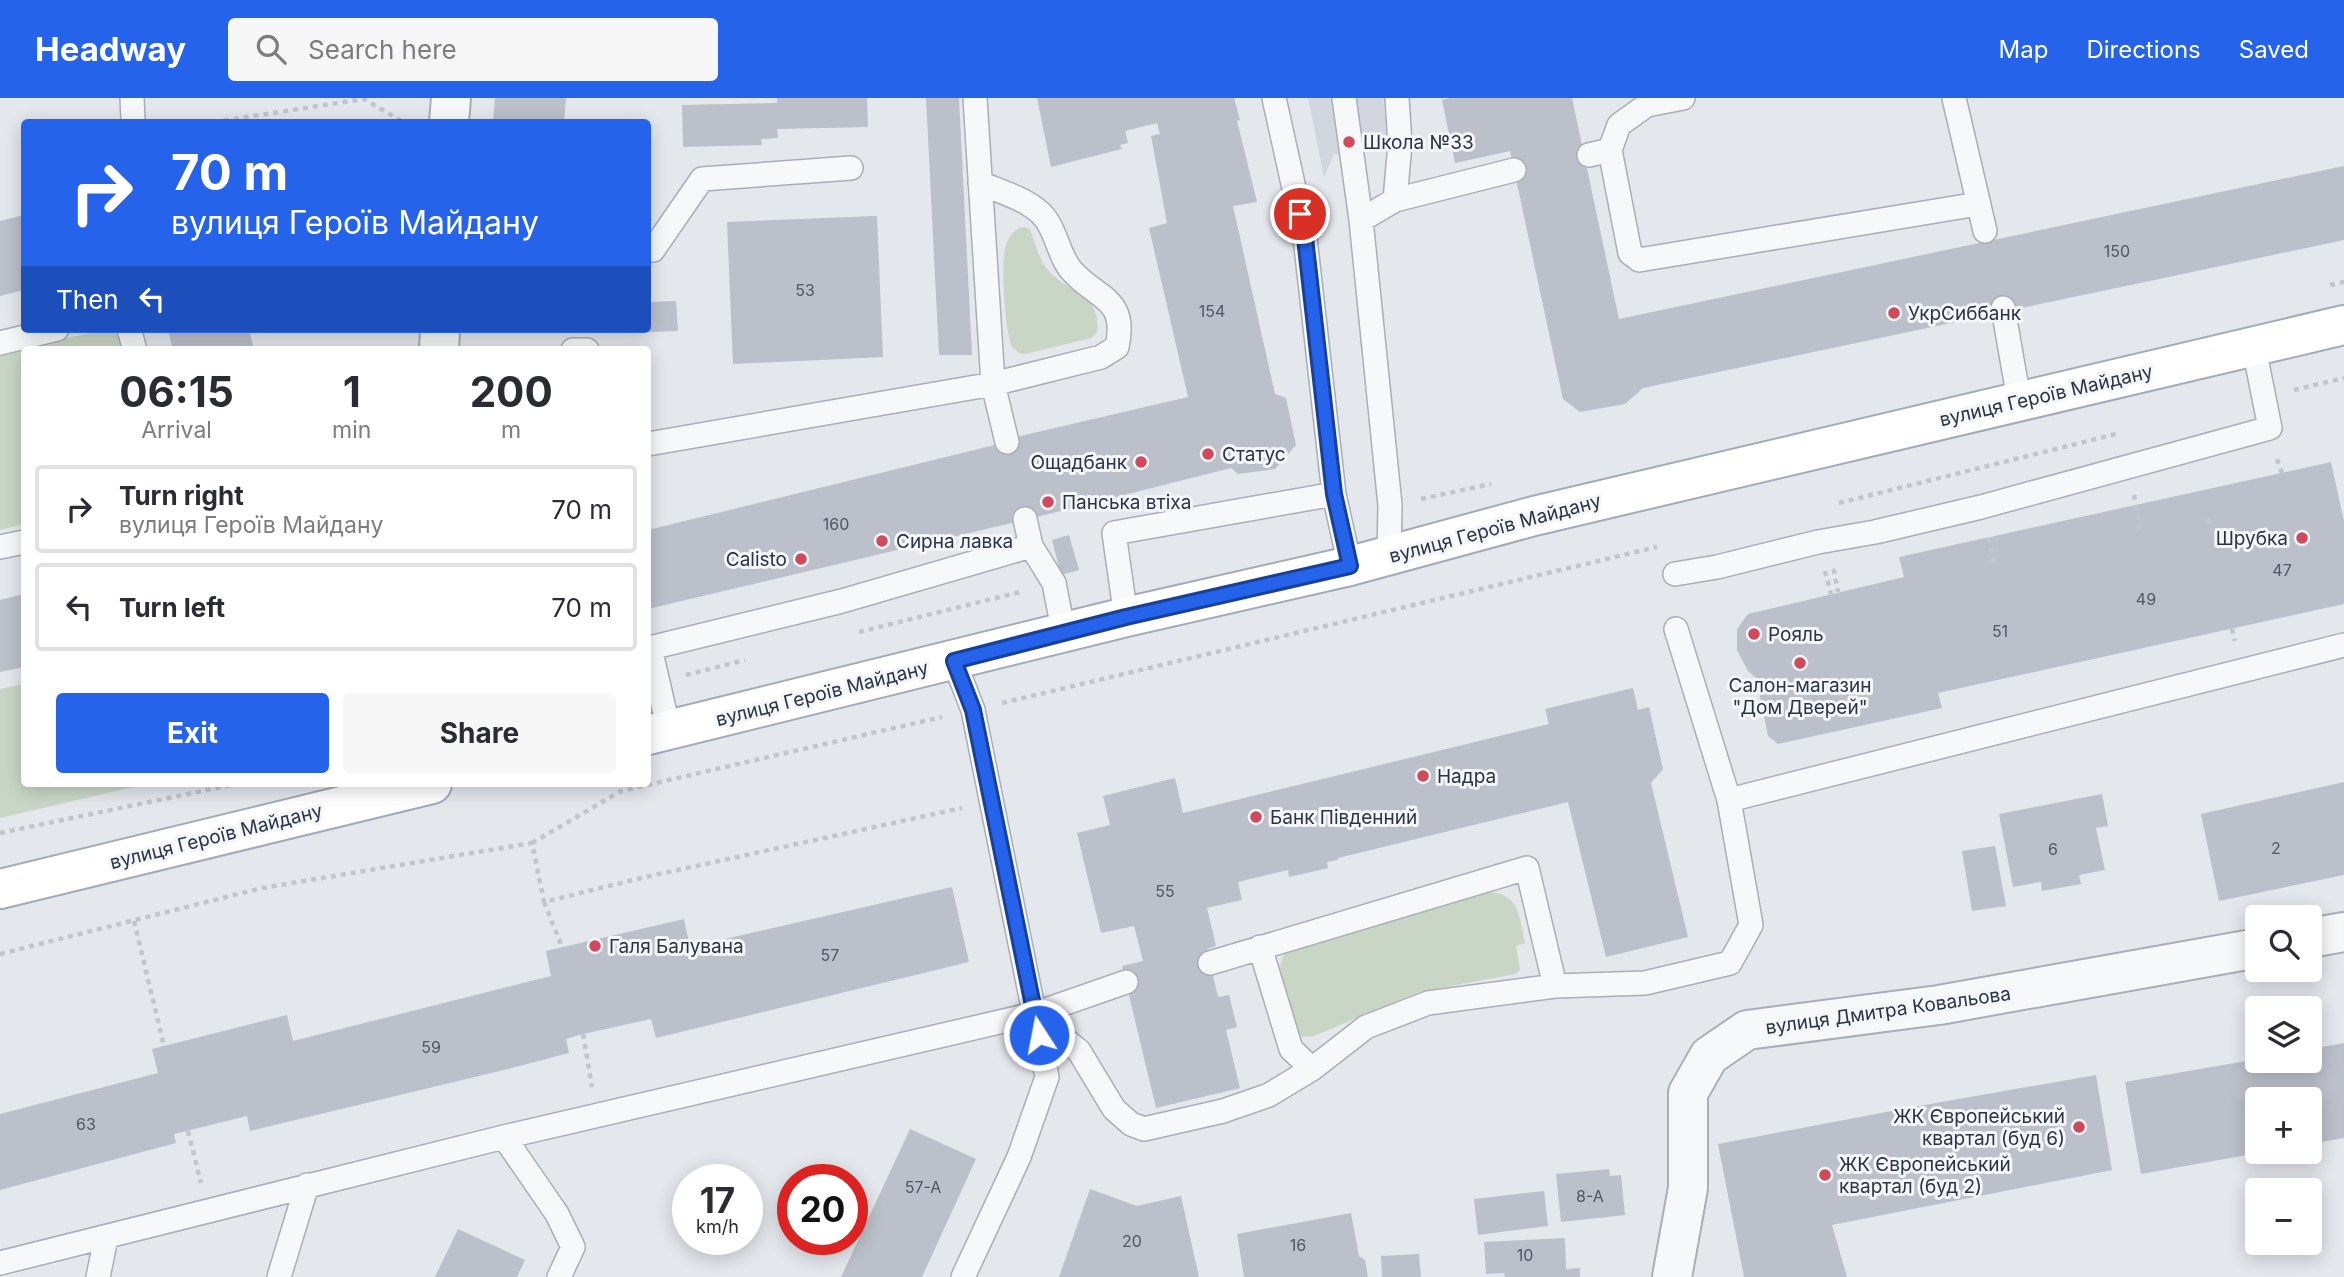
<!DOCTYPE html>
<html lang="en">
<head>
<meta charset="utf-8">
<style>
  body { margin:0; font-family:Inter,sans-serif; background:#f7f7f7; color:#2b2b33; height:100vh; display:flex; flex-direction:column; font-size:26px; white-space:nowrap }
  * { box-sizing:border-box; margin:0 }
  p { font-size:23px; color:#7c7c81 }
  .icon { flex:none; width:38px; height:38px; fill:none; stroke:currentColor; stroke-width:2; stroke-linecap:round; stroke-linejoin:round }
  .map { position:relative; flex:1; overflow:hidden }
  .drawer { position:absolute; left:21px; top:248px; width:630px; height:441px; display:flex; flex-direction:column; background:#fff; border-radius:7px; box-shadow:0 4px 18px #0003 }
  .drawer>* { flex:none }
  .top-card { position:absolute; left:21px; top:21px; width:630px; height:214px; border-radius:7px; box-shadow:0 4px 18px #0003; background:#2563eb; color:#fff; overflow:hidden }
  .fabs { position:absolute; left:2245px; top:807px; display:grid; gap:14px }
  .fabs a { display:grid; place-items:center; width:77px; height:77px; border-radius:7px; background:#fff; box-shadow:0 4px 18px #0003; font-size:35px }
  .speed { position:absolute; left:672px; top:1066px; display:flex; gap:14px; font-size:35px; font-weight:700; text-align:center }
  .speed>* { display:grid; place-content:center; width:91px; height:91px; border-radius:50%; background:#fff; box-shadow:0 4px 18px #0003; line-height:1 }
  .speed small { font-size:18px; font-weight:400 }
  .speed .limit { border:10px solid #d22; background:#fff; color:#111 }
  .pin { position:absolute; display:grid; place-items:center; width:60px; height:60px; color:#fff; margin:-30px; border:4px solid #fff; border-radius:50%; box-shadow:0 2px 7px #0007 }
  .me { position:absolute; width:77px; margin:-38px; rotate:349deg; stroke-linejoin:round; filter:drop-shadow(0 0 5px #0008) }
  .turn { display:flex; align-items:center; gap:24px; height:147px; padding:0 35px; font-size:32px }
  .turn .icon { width:91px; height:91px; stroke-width:2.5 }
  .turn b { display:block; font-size:49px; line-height:60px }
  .then { display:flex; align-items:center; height:66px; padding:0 35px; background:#0003; gap:14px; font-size:26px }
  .eta { display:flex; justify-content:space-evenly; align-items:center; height:119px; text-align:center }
  .eta b { font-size:42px; font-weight:700; line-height:49px }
  .primary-button { display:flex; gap:14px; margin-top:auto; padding:14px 35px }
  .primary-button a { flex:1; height:80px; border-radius:7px; background:#2563eb; color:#fff; font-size:28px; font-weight:700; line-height:80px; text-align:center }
  .primary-button a+a { background:#f7f7f7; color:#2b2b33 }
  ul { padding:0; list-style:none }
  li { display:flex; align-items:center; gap:21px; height:88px; margin:0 14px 10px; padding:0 21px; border:4px solid #e1e1e2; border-radius:7px }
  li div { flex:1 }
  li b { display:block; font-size:26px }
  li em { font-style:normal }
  header { display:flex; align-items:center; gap:42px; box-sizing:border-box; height:98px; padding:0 35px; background:#2563eb; color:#fff }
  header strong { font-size:33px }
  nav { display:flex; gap:38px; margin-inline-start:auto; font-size:24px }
  .search { width:490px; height:63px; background:#f7f7f7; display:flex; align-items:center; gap:18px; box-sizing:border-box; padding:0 24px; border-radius:7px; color:#7c7c81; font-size:26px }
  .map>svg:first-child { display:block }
</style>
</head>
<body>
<header>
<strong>Headway</strong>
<div class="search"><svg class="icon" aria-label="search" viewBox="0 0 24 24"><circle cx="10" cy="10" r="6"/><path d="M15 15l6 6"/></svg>Search here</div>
<nav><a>Map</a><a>Directions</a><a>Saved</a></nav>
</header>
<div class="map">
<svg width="2344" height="1179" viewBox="0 0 2344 1179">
  <rect width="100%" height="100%" fill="#e4e7ec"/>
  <!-- built -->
  <path fill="#d2d6de" d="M 1308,0 L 1383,0 L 1387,36 L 1374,52 L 1351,57 L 1334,56 L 1324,79 Z"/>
  <!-- green -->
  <path fill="#c9d6c5" d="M 1024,129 L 1030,131 C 1035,144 1038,159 1047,171 C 1067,196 1102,194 1097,234 L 1091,240 L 1025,256 L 1019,255 L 1012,249 C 1005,232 1000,165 1006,147 C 1009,138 1015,130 1024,129 Z
    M 107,231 L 120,231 L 126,252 L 24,252 L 24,426 L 0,432 L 0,256 Z
    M 24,586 L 24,686 L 146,686 L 0,720 L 0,591 Z
    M 1482,794 C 1519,792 1519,816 1525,845 L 1516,848 L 1520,872 L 1515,876 L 1419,894 L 1314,938 L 1301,939 L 1295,934 C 1289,911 1269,871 1288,851 Z"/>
  <!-- building -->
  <path fill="#bbc0ca" d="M 495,0 L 566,0 L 564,24 L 493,24 Z
    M 777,0 L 867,0 L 868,29 L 777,31 L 778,40 L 761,41 L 762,47 L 683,49 L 682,7 L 777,5 Z
    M 926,0 L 959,0 L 972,257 L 939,257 Z
    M 1037,0 L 1234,0 L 1240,22 L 1237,23 L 1257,104 L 1233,108 L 1275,296 L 1286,300 L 1296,347 L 1275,371 L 1238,376 L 1231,370 L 1037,419 L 648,511 L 648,432 L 1007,344 L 1016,339 L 1188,299 L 1149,130 L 1167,125 L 1151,38 L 1160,36 L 1157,25 L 1125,33 L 1128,45 L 1120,47 L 1122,51 L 1051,69 Z
    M 1451,0 L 1572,0 L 1619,221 L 2344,68 L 2344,142 L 1643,290 L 1625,306 L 1580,314 L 1563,301 L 1510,53 L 1455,65 L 1442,2 Z
    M 24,117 L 24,192 L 0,198 L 0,123 Z
    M 877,118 L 883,259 L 733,266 L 727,124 Z
    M 676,203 L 678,233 L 623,235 L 623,231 L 648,231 L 648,204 Z
    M 168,231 L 249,231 L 254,252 L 173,252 Z
    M 2331,364 L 2344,423 L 2344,506 L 1938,595 L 1942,610 L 1778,646 L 1768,638 L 1756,580 L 1748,573 L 1737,552 L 1737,531 L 1748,516 L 1904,479 L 1899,459 Z
    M 1069,437 L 1079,472 L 1061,477 L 1052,442 Z
    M 24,496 L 24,569 L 0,574 L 0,502 Z
    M 1633,590 L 1638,612 L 1649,609 L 1663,671 L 1651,685 L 1688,839 L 1606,859 L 1568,704 L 1338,760 L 1338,762 L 1327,764 L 1328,770 L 1311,774 L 1289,779 L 1288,772 L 1238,784 L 1242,802 L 1207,810 L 1216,848 L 1207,851 L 1218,899 L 1229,897 L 1237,929 L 1226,932 L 1240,990 L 1156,1010 L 1122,868 L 1143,863 L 1134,828 L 1101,835 L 1077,735 L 1110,727 L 1103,698 L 1175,680 L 1183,715 L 1549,626 L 1545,611 Z
    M 2344,684 L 2344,777 L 2219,803 L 2201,716 Z
    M 2102,696 L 2108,728 L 2096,730 L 2105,772 L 2079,777 L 2081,786 L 2042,793 L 2041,784 L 2013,789 L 1999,716 Z
    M 1995,748 L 2006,808 L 1972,813 L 1962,753 Z
    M 952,789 L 969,864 L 656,940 L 651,921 L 583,936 L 566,941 L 569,955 L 508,971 L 250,1033 L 247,1018 L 174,1036 L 176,1045 L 0,1092 L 0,1016 L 158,975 L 152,951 L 287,917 L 293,943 L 551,878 L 546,853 L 684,821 L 690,849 Z
    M 2344,945 L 2344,1040 L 2310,1046 L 2310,1001 L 2258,1001 L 2258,1055 L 2141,1076 L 2125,984 L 2258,961 L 2258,962 L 2310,962 L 2310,951 Z
    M 2096,977 L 2112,1072 L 1832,1127 L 1847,1179 L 1744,1179 L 1718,1046 L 1913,1009 Z
    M 910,1031 L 976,1061 L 922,1179 L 841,1179 Z
    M 1609,1071 L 1610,1078 L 1621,1077 L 1625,1117 L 1561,1124 L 1556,1076 Z
    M 1090,1091 L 1137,1108 L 1181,1098 L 1199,1179 L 1059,1179 Z
    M 1544,1093 L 1548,1128 L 1478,1137 L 1474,1101 Z
    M 1351,1115 L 1359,1158 L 1365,1162 L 1368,1179 L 1244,1179 L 1237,1136 Z
    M 458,1131 L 525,1162 L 517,1179 L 435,1179 Z
    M 1565,1140 L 1566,1171 L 1580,1170 L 1580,1179 L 1505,1179 L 1504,1175 L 1486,1176 L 1484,1144 Z
    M 1419,1156 L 1421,1179 L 1382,1179 L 1381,1158 Z"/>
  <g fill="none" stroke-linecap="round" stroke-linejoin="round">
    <!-- service casing -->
    <g stroke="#a9aeb7" stroke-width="26">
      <path id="service" d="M 132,0 L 133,22
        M 975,0 L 993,286 L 1007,344
        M 1274,0 L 1305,140 L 1334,396 L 1350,468
        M 1344,0 L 1361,122 L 1390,407 L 1389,457
        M 1954,0 L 1985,133
        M 1610,52 L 1630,155 L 1639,162 L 1978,106
        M 1589,57 L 1610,52 L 1619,27 L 1647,7 L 1683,0
        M 1395,102 L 1514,72
        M 1361,122 L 1395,102 L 1400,46 L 1397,0
        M 648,152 L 653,152 L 702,81 L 851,70
        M 2003,210 L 2019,302
        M 129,231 L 135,252
        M 0,245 L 57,231
        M 573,252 L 587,252
        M 648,346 L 993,286 L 1101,259 L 1117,249 C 1128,199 1096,201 1072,173 C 1059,159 1057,135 1045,120 C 1031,102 1001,94 980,85
        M 1025,421 L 1031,448 L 1054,485 L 1064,536
        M 0,449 L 24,444
        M 1675,476 L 1717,469 L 1818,444 L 1875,434 L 1981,409 L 2270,330 L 2254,250
        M 1126,519 L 1114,435 L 1334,396
        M 954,563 L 973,612 L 1047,979 L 1019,1059 L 963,1179
        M 669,632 L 650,550 L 842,503 L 1031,448
        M 1729,702 L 2344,547
        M 1210,865 L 1527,770 L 1555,888 L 1428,905 L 1366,929 L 1312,971 L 1291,951 L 1260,849
        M 1555,888 L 1645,885 L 1730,865 L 1751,827 L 1729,702 L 1676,531
        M 1034,916 L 1079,953 L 1114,1011 L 1131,1026 L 1144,1031 L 1223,1013 L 1269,997 L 1312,971
        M 504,1039 L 557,1116 L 573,1149 L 559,1179
        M 0,1165 L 504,1039 L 1034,916 L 1126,884
        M 98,1179 L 106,1140
        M 279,1179 L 307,1087"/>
    </g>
    <!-- minor casing -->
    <g stroke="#a9aeb7" stroke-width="42">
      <path id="minor" d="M 2310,840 L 2344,834
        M 1672,1179 L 1688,1090 L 1688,995 L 1709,958 L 1747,932 L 1939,907 L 2258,850"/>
    </g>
    <!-- tertiary casing -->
    <g stroke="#a9aeb7" stroke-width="42">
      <path id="tertiary" d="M 449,24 L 451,0
        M 439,252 L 440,231"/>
    </g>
    <!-- primary casing -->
    <g stroke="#a3abb8" stroke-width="42">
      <path id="primary" d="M 648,637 L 1126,519 L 1350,468 L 1534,418 L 2344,227
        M 0,791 L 432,686"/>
    </g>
    <!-- path -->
    <path stroke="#c2c5cb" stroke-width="4.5" stroke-dasharray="5 5" stroke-linecap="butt" d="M 214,24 L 364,1 L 403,24
      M 2330,187 L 2344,184
      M 2294,292 L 2344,280
      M 2277,361 L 2282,375
      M 2134,397 L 2141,437
      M 1421,401 L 1491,386
      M 1839,405 L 2116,336
      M 2207,421 L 2213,438
      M 1988,440 L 1994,468
      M 1836,472 L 1834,473 L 1838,494
      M 1825,473 L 1831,496
      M 2232,531 L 2235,543
      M 859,534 L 1024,493
      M 686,577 L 745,562
      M 1002,605 L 1657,449
      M 0,735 L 236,686
      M 532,745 L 621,693 L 942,619
      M 544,804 L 562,849
      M 134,823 L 164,948
      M 0,856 L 262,790 L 532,745 L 544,804 L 641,780 L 962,710
      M 583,936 L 592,989
      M 188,1033 L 201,1085"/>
    <!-- service -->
    <use href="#service" stroke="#f7f8fa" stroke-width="23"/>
    <!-- minor -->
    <use href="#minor" stroke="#f7f8fa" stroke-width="38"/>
    <!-- tertiary -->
    <use href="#tertiary" stroke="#f7f8fa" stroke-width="38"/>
    <!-- primary -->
    <use href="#primary" stroke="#fff" stroke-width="38"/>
  </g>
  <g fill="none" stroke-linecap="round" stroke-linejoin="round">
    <!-- route casing -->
    <g stroke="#184099" stroke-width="18">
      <path id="route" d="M 1039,937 L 973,612 L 954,563 L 1126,519 L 1350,468 L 1334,396 L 1305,140 L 1300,116"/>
    </g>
    <!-- route -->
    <use href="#route" stroke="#2563eb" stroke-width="12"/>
  </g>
  <!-- markers -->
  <g fill="#d1495b" stroke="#f4f6f9" stroke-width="2.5">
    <circle cx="1349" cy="44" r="7"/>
    <circle cx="1894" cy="215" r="7"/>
    <circle cx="1208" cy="356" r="7"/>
    <circle cx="1141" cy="364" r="7"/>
    <circle cx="1048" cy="404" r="7"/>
    <circle cx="2302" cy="440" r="7"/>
    <circle cx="882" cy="443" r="7"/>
    <circle cx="801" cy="461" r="7"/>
    <circle cx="1754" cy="536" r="7"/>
    <circle cx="1800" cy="565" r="7"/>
    <circle cx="1423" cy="678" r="7"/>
    <circle cx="1256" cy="719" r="7"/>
    <circle cx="595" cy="848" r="7"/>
    <circle cx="2079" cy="1029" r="7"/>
    <circle cx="1825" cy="1077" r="7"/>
  </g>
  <g text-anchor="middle" stroke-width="6" stroke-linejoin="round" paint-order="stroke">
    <!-- number labels -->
    <g font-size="16" fill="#4f5766">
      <text x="2117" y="159">150</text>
      <text x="805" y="198">53</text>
      <text x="1212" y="219">154</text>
      <text x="836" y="432">160</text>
      <text x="2282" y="478">47</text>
      <text x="2146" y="507">49</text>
      <text x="2000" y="539">51</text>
      <text x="2276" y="756">2</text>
      <text x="2053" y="757">6</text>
      <text x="1165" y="799">55</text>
      <text x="830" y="863">57</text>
      <text x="431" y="955">59</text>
      <text x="86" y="1032">63</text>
      <text x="923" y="1095">57-А</text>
      <text x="1590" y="1104">8-А</text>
      <text x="1132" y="1149">20</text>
      <text x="1298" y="1153">16</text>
      <text x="1525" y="1163">10</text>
    </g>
    <!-- poi labels -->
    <g font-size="19" fill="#2b3445" stroke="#f4f6f9" text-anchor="start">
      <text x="1363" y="51">Школа №33</text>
      <text x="1908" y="222">УкрСиббанк</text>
      <text x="1222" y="363">Статус</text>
      <text x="1127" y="371" text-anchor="end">Ощадбанк</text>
      <text x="1062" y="411">Панська втіха</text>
      <text x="2288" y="447" text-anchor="end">Шрубка</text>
      <text x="896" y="450">Сирна лавка</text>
      <text x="787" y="468" text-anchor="end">Calisto</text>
      <text x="1768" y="543">Рояль</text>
      <text x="1800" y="594" text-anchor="middle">Салон-магазин<tspan x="1800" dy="22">"Дом Дверей"</tspan></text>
      <text x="1437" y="685">Надра</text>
      <text x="1270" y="726">Банк Південний</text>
      <text x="609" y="855">Галя Балувана</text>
      <text x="2065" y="1025" text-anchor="end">ЖК Європейський<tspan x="2065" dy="22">квартал (буд 6)</tspan></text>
      <text x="1839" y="1073">ЖК Європейський<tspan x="1839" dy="22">квартал (буд 2)</tspan></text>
    </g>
    <!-- street labels -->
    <g font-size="19" fill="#2b3445" stroke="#f4f6f9">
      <text transform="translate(2046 297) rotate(-13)" y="7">вулиця Героїв Майдану</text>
      <text transform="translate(1495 430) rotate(-15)" y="7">вулиця Героїв Майдану</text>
      <text transform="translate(822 595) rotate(-14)" y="7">вулиця Героїв Майдану</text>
      <text transform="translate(216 738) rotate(-14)" y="7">вулиця Героїв Майдану</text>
      <text transform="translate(1888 912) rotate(-8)" y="7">вулиця Дмитра Ковальова</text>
    </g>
  </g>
</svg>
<div class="fabs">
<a><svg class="icon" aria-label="search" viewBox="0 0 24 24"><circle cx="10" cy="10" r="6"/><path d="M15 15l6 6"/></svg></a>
<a><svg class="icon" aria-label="layers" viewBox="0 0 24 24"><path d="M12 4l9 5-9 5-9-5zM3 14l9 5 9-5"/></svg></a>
<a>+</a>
<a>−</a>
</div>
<div class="speed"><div>17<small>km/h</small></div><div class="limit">20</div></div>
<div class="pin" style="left:1300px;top:116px;background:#d93025"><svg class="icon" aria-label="arrive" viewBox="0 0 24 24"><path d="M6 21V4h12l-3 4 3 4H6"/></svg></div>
<svg class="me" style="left:1039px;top:937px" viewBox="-20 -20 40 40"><circle r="17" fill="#2563eb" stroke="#fff" stroke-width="3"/><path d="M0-11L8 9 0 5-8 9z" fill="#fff"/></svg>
<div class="top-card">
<div class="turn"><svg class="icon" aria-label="right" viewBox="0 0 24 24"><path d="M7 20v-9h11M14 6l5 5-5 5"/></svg><div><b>70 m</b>вулиця Героїв Майдану</div></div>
<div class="then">Then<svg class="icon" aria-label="left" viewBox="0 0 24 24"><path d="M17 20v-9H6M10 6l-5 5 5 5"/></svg></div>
</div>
<section class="drawer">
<div class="eta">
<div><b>06:15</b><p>Arrival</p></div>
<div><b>1</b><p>min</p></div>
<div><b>200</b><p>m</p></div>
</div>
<ul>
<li><svg class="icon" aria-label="right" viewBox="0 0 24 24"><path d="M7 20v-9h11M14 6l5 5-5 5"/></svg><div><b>Turn right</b><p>вулиця Героїв Майдану</p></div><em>70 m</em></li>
<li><svg class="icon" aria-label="left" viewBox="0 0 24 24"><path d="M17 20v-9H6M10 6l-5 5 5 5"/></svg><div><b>Turn left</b></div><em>70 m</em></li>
</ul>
<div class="primary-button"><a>Exit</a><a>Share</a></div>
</section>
</div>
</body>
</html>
